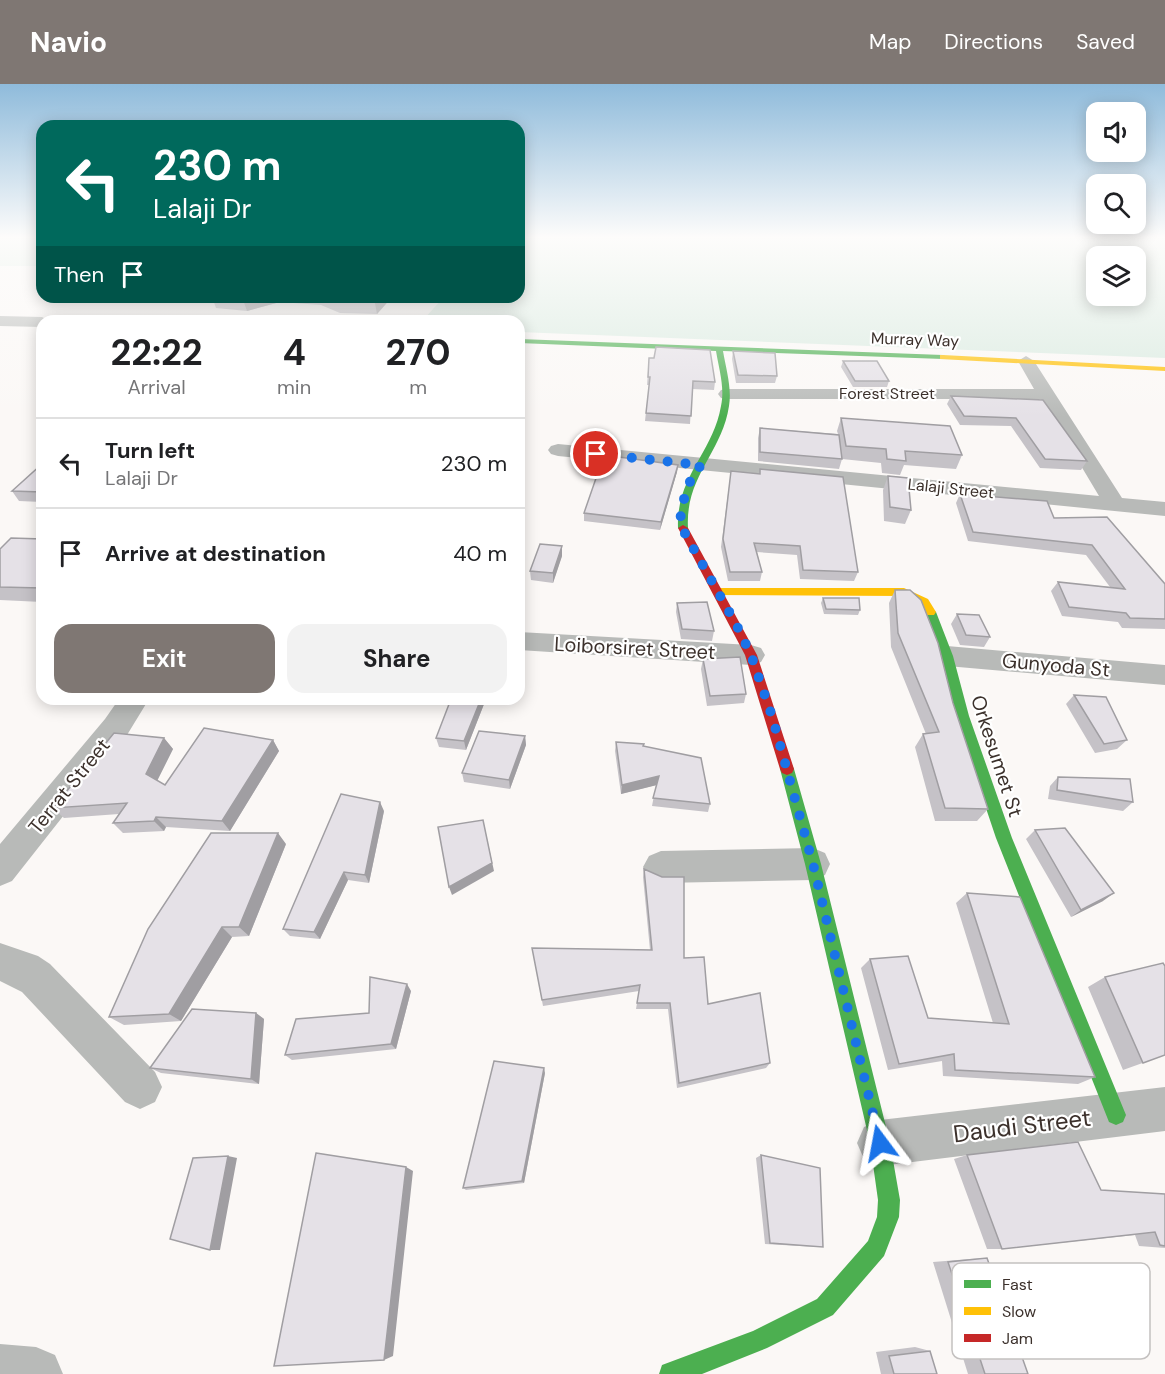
<!DOCTYPE html>
<html lang="en">
<head>
<meta charset="utf-8">
<style>
  body { margin:0; font-family:"DM Sans",sans-serif; background:#f2f2f2; color:#202124; height:100vh; display:flex; flex-direction:column; font-size:22px; white-space:nowrap }
  * { box-sizing:border-box; margin:0 }
  p { font-size:20px; color:#757577 }
  .icon { flex:none; width:33px; height:33px; fill:none; stroke:currentColor; stroke-width:2; stroke-linecap:round; stroke-linejoin:round }
  .map { position:relative; flex:1; overflow:hidden }
  .drawer { position:absolute; left:36px; top:231px; width:489px; height:390px; display:flex; flex-direction:column; background:#fff; border-radius:18px; box-shadow:0 3px 15px #0003 }
  .drawer>* { flex:none }
  .top-card { position:absolute; left:36px; top:36px; width:489px; height:183px; border-radius:18px; box-shadow:0 3px 15px #0003; background:#00695c; color:#fff; overflow:hidden }
  .buttons { position:absolute; left:1086px; top:18px; display:grid; gap:12px }
  .buttons a { display:grid; place-items:center; width:60px; height:60px; border-radius:12px; background:#fff; box-shadow:0 3px 15px #0003; font-size:30px }
  .pin { position:absolute; display:grid; place-items:center; width:51px; height:51px; color:#fff; margin:-26px; border:3px solid #fff; border-radius:50%; box-shadow:0 2px 6px #0007 }
  .me { position:absolute; width:66px; margin:-33px; rotate:347deg; stroke-linejoin:round; filter:drop-shadow(0 0 4px #0008) }
  .turn { display:flex; align-items:center; gap:21px; height:126px; padding:0 18px; font-size:27px }
  .turn .icon { width:78px; height:78px; stroke-width:2.5 }
  .turn b { display:block; font-size:42px; line-height:51px }
  .then { display:flex; align-items:center; height:57px; padding:0 18px; background:#0003; gap:12px; font-size:22px }
  .eta { display:flex; justify-content:space-evenly; align-items:center; height:102px; text-align:center }
  .eta b { font-size:36px; font-weight:700; line-height:42px }
  .action { display:flex; gap:12px; margin-top:auto; padding:12px 18px }
  .action a { flex:1; height:69px; border-radius:18px; background:#7f7773; color:#fff; font-size:24px; font-weight:700; line-height:69px; text-align:center }
  .action a+a { background:#f2f2f2; color:#202124 }
  ul { padding:0; list-style:none }
  li { display:flex; align-items:center; gap:18px; height:90px; padding:0 18px; border-top:2px solid #e0e0e0 }
  li div { flex:1 }
  li b { display:block; font-size:22px }
  li em { font-style:normal }
  header { display:flex; align-items:center; gap:36px; box-sizing:border-box; height:84px; padding:0 30px; background:#7f7773; color:#fff }
  header strong { font-size:28px }
  nav { display:flex; gap:33px; margin-inline-start:auto; font-size:21px }
  .map>svg:first-child { display:block }
</style>
</head>
<body>
<header>
<strong>Navio</strong>
<nav><a>Map</a><a>Directions</a><a>Saved</a></nav>
</header>
<div class="map">
<svg width="1165" height="1290" viewBox="0 0 1165 1290">
  <rect width="100%" height="100%" fill="#fbf8f6"/>
  <!-- green -->
  <path fill="#daebe1" fill-rule="evenodd" d="M 0,152 L 42,152 L 42,182 L 0,182 Z
    M 519,152 L 1165,152 L 1165,274 L 519,248 L 519,237 L 422,237 L 444,213 L 519,213 ZM 1096,172 L 1136,172 L 1136,212 L 1096,212 Z"/>
  <g fill="none" stroke-linecap="round" stroke-linejoin="round">
    <!-- street -->
    <path fill="#b8bab8" fill-rule="evenodd" d="M 0,232 L 42,233 L 49,237 L 42,237 L 42,243 L 0,242 Z
      M 1026,272 L 1034,277 L 1122,414 L 1165,418 L 1165,432 L 558,372 L 551,370 L 548,366 L 551,362 L 558,360 L 1099,412 L 1041,315 L 727,315 L 721,314 L 718,310 L 721,306 L 727,305 L 1034,305 L 1018,277 Z
      M 519,548 L 751,561 L 761,564 L 765,571 L 761,578 L 751,581 L 519,566 Z
      M 947,562 L 1165,581 L 1165,601 L 947,582 L 937,579 L 933,572 L 937,565 Z
      M 119,615 L 149,615 L 127,651 L 12,797 L 0,802 L 0,760 L 105,635 Z
      M 813,764 L 825,769 L 830,780 L 825,791 L 813,796 L 661,799 L 649,794 L 643,783 L 649,772 L 661,767 Z
      M 0,859 L 38,872 L 50,880 L 155,988 L 162,1003 L 155,1018 L 140,1025 L 125,1018 L 22,908 L 0,897 Z
      M 1165,1003 L 1165,1047 L 880,1082 L 864,1075 L 857,1059 L 864,1043 L 880,1036 Z
      M 0,1260 L 36,1263 L 55,1271 L 63,1290 L 0,1290 Z"/>
    <!-- fast -->
    <path fill="#4caf50" fill-rule="evenodd" d="M 519,255 L 943,271 L 947,273 L 943,275 L 723,267 C 726,285 732,304 729,322 C 722,369 685,392 688,444 L 683,447 L 678,444 C 676,392 713,369 721,322 C 725,304 719,285 716,267 L 519,259 Z
      M 930,524 L 936,528 L 953,572 L 969,632 L 1012,754 L 1126,1031 L 1123,1038 L 1116,1041 L 1109,1038 L 996,754 L 955,632 L 941,572 L 924,528 Z
      M 787,679 L 792,681 L 794,685 L 821,780 L 890,1059 L 900,1116 L 899,1133 L 884,1172 L 833,1231 L 767,1264 L 702,1290 L 659,1290 L 662,1281 L 753,1247 L 817,1215 L 868,1157 L 877,1133 L 878,1116 L 870,1059 L 805,780 L 780,685 L 782,681 Z"/>
    <!-- slow -->
    <path fill="#ffc107" fill-rule="evenodd" d="M 943,271 L 1165,283 L 1165,287 L 940,275 L 940,271 Z
      M 718,504 L 904,504 L 928,515 L 936,528 L 934,531 L 926,531 L 920,521 L 902,512 L 714,511 L 714,505 Z"/>
    <!-- jam -->
    <path fill="#c62828" fill-rule="evenodd" d="M 683,441 L 688,444 L 757,571 L 794,685 L 792,689 L 787,691 L 782,689 L 780,685 L 745,571 L 678,444 Z"/>
  </g>
  <!-- wall -->
  <path fill="#c5c2c7" d="M 212,213 L 392,213 L 377,230 L 340,229 L 321,221 L 280,218 L 247,227 L 216,224 Z
    M 733,267 L 777,292 L 775,299 L 736,299 L 732,275 Z
    M 649,274 L 715,298 L 714,306 L 692,305 L 690,340 L 645,337 L 649,301 L 647,301 Z
    M 843,277 L 889,297 L 887,303 L 853,303 L 841,283 Z
    M 951,312 L 1043,316 L 1087,377 L 1081,386 L 1040,384 L 1011,342 L 960,341 L 947,320 Z
    M 841,334 L 962,371 L 956,385 L 904,381 L 900,391 L 882,389 L 881,379 L 842,375 L 839,385 L 758,377 L 758,354 L 760,344 L 838,350 L 837,347 Z
    M 42,380 L 42,418 L 19,417 L 12,407 Z
    M 678,381 L 677,388 L 660,446 L 584,437 L 584,429 Z
    M 760,385 L 858,488 L 854,497 L 800,495 L 797,471 L 757,468 L 762,488 L 760,497 L 728,497 L 721,463 L 731,387 L 759,390 Z
    M 888,392 L 911,426 L 905,440 L 884,437 L 883,406 Z
    M 960,410 L 1054,434 L 1165,500 L 1165,545 L 1122,544 L 1118,538 L 1062,532 L 1051,507 L 1058,498 L 1110,503 L 1086,471 L 968,457 L 956,419 Z
    M 42,455 L 42,518 L 0,516 L 0,465 Z
    M 562,462 L 562,472 L 553,499 L 531,496 L 530,487 Z
    M 895,506 L 953,619 L 988,725 L 977,737 L 935,737 L 915,663 L 923,650 L 926,650 L 891,563 L 889,519 Z
    M 823,514 L 860,526 L 858,531 L 824,530 L 821,519 Z
    M 677,519 L 714,547 L 712,557 L 681,555 L 676,528 Z
    M 957,530 L 990,553 L 984,563 L 960,561 L 951,540 Z
    M 703,575 L 746,610 L 744,619 L 707,622 L 701,585 Z
    M 1074,611 L 1127,656 L 1117,665 L 1095,669 L 1066,620 Z
    M 486,615 L 466,666 L 439,663 L 436,654 Z
    M 525,652 L 526,661 L 510,705 L 464,698 L 462,689 Z
    M 164,654 L 173,665 L 157,697 L 165,701 L 273,656 L 279,667 L 230,747 L 166,743 L 164,747 L 123,749 L 113,739 L 119,730 L 64,734 L 53,724 Z
    M 616,658 L 643,662 L 710,720 L 708,728 L 652,722 L 656,701 L 621,710 L 615,667 Z
    M 1058,693 L 1133,718 L 1123,727 L 1048,715 L 1050,702 Z
    M 384,727 L 369,799 L 348,796 L 320,855 L 290,852 L 283,845 Z
    M 1035,746 L 1103,817 L 1071,833 L 1026,755 Z
    M 286,760 L 249,852 L 232,853 L 181,937 L 124,941 L 109,933 Z
    M 644,785 L 684,874 L 708,920 L 770,979 L 766,984 L 677,1004 L 668,925 L 636,925 L 639,907 L 543,922 L 532,864 L 650,866 L 643,793 Z
    M 967,809 L 1095,993 L 1078,1000 L 943,992 L 942,977 L 888,986 L 861,884 L 870,875 L 928,934 L 993,939 L 956,819 Z
    M 1105,893 L 1165,971 L 1123,986 L 1088,903 Z
    M 411,907 L 396,965 L 292,976 L 285,971 Z
    M 256,929 L 264,935 L 259,1000 L 161,989 L 150,984 Z
    M 545,989 L 524,1099 L 466,1106 L 463,1104 Z
    M 761,1071 L 823,1163 L 817,1163 L 765,1160 L 756,1074 Z
    M 967,1071 L 1101,1106 L 1165,1110 L 1165,1164 L 1139,1162 L 1135,1151 L 1002,1165 L 987,1165 L 954,1075 Z
    M 987,1174 L 1028,1290 L 968,1290 L 933,1178 L 970,1175 Z
    M 915,1263 L 930,1267 L 937,1290 L 881,1290 L 876,1268 Z"/>
  <!-- shaded-wall -->
  <path fill="#a09ea2" d="M 242,213 L 279,213 L 280,218 L 247,227 Z
    M 375,213 L 392,213 L 377,230 L 374,214 Z
    M 678,381 L 677,388 L 660,446 L 661,438 Z
    M 562,462 L 562,472 L 553,499 L 553,489 Z
    M 481,615 L 486,615 L 466,666 L 464,657 Z
    M 525,652 L 526,661 L 510,705 L 509,696 Z
    M 164,654 L 173,665 L 155,701 L 146,690 Z
    M 273,656 L 279,667 L 230,747 L 222,737 Z
    M 659,692 L 657,701 L 621,710 L 622,701 Z
    M 380,718 L 384,727 L 369,799 L 365,791 Z
    M 156,733 L 166,743 L 164,747 L 154,737 Z
    M 483,736 L 494,787 L 452,811 L 449,803 Z
    M 278,749 L 286,760 L 249,852 L 239,843 Z
    M 344,788 L 348,796 L 320,855 L 314,848 Z
    M 1114,809 L 1103,817 L 1071,833 L 1081,826 Z
    M 222,843 L 232,853 L 181,937 L 169,930 Z
    M 407,900 L 411,907 L 396,965 L 391,960 Z
    M 256,929 L 264,935 L 259,1000 L 251,995 Z
    M 544,984 L 545,989 L 524,1099 L 522,1097 Z
    M 228,1072 L 237,1074 L 220,1166 L 210,1166 Z
    M 406,1083 L 413,1087 L 393,1272 L 384,1276 Z"/>
  <!-- building -->
  <path fill="#e5e1e7" stroke="#a09ea2" stroke-width="1.5" d="M 336,213 L 375,213 L 374,214 Z
    M 656,263 L 710,266 L 715,298 L 693,297 L 691,332 L 646,329 L 650,293 L 648,293 L 649,274 L 654,274 Z
    M 733,267 L 775,269 L 777,292 L 738,291 Z
    M 843,277 L 877,277 L 889,297 L 855,297 Z
    M 951,312 L 1043,316 L 1087,377 L 1045,375 L 1016,334 L 964,332 Z
    M 841,334 L 950,342 L 962,371 L 905,367 L 906,377 L 887,375 L 886,365 L 846,362 Z
    M 760,344 L 839,351 L 842,375 L 760,368 Z
    M 604,371 L 678,381 L 661,438 L 584,429 Z
    M 42,380 L 42,408 L 12,407 Z
    M 760,385 L 843,393 L 858,488 L 803,486 L 800,462 L 754,459 L 762,488 L 730,488 L 723,455 L 731,387 L 760,390 Z
    M 888,392 L 908,394 L 911,426 L 890,423 Z
    M 960,410 L 1047,417 L 1054,434 L 1107,433 L 1165,500 L 1165,535 L 1130,534 L 1126,529 L 1069,523 L 1058,498 L 1125,505 L 1092,461 L 973,448 Z
    M 11,454 L 42,455 L 42,504 L 0,503 L 0,465 Z
    M 540,460 L 562,462 L 553,489 L 530,487 Z
    M 895,506 L 910,506 L 921,516 L 938,559 L 953,619 L 988,725 L 945,724 L 923,650 L 939,648 L 898,549 Z
    M 823,514 L 859,514 L 860,526 L 826,525 Z
    M 707,518 L 714,547 L 682,545 L 677,519 Z
    M 957,530 L 979,531 L 990,553 L 966,551 Z
    M 740,573 L 746,610 L 710,612 L 703,575 Z
    M 1074,611 L 1106,613 L 1127,656 L 1104,660 Z
    M 451,615 L 481,615 L 464,657 L 436,654 Z
    M 204,644 L 273,656 L 222,737 L 156,733 L 154,737 L 113,739 L 127,719 L 53,724 L 114,649 L 164,654 L 146,690 L 165,701 Z
    M 479,647 L 525,652 L 509,696 L 462,689 Z
    M 616,658 L 644,660 L 643,662 L 701,674 L 710,720 L 653,714 L 659,692 L 622,701 Z
    M 1058,693 L 1130,695 L 1133,718 L 1057,706 Z
    M 341,710 L 380,718 L 365,791 L 344,788 L 314,848 L 283,845 Z
    M 483,736 L 492,779 L 449,803 L 438,743 Z
    M 1065,744 L 1114,809 L 1081,826 L 1035,746 Z
    M 211,749 L 278,749 L 239,843 L 222,843 L 169,930 L 109,933 L 148,845 Z
    M 644,785 L 662,793 L 684,793 L 684,874 L 704,873 L 708,920 L 760,909 L 770,979 L 679,999 L 670,919 L 637,919 L 640,901 L 542,916 L 532,864 L 652,866 Z
    M 967,809 L 1020,813 L 1095,993 L 955,986 L 954,970 L 899,980 L 870,875 L 908,872 L 928,934 L 1009,940 Z
    M 1163,879 L 1165,882 L 1165,971 L 1143,979 L 1105,893 Z
    M 370,893 L 407,900 L 391,960 L 285,971 L 296,935 L 369,929 Z
    M 192,925 L 256,929 L 251,995 L 150,984 Z
    M 494,977 L 544,984 L 522,1097 L 463,1104 Z
    M 1078,1058 L 1101,1106 L 1165,1110 L 1165,1162 L 1160,1161 L 1155,1148 L 1002,1165 L 967,1071 Z
    M 316,1069 L 406,1083 L 384,1276 L 274,1282 Z
    M 761,1071 L 820,1084 L 823,1163 L 770,1159 Z
    M 228,1072 L 210,1166 L 170,1155 L 193,1074 Z
    M 987,1174 L 1028,1290 L 985,1290 L 948,1178 Z
    M 930,1267 L 937,1290 L 894,1290 L 889,1272 Z"/>
  <!-- sky -->
  <linearGradient id="sky" x2="0" y2="1"><stop stop-color="#8fbbdb"/><stop offset="0.46" stop-color="#fdfcfb"/><stop offset="1" stop-color="#fdfcfb" stop-opacity="0"/></linearGradient>
  <rect width="1165" height="333" fill="url(#sky)"/>
  <g fill="none" stroke-linecap="round" stroke-linejoin="round">
    <!-- route -->
    <path stroke="#1a73e8" stroke-width="10" stroke-dasharray="0 18" d="M 596,370 L 701,381 L 692,392 L 683,418 L 680,428 L 683,446 L 736,540 L 751,571 L 772,632 L 813,780 L 880,1059"/>
  </g>
  <g text-anchor="middle" stroke-width="4.5" stroke-linejoin="round" paint-order="stroke">
    <!-- far-street labels -->
    <g font-size="16" fill="#3c312c" stroke="#fff">
      <text transform="translate(915 255) rotate(2)" y="6">Murray Way</text>
      <text x="887" y="315">Forest Street</text>
      <text transform="translate(951 404) rotate(6)" y="6">Lalaji Street</text>
    </g>
    <!-- street labels -->
    <g font-size="20" fill="#3c312c" stroke="#fff">
      <text transform="translate(635 564) rotate(3)" y="7">Loiborsiret Street</text>
      <text transform="translate(1056 581) rotate(5)" y="7">Gunyoda St</text>
      <text transform="translate(997 672) rotate(72)" y="7">Orkesumet St</text>
      <text transform="translate(69 702) rotate(-51)" y="7">Terrat Street</text>
    </g>
    <!-- near-street labels -->
    <g font-size="24" fill="#3c312c" stroke="#fff">
      <text transform="translate(1022 1042) rotate(-7)" y="8">Daudi Street</text>
    </g>
  </g>
  <!-- legend -->
  <rect x="952" y="1179" width="198" height="96" rx="9" fill="#fff" stroke="#c4c1c0" stroke-width="1.5"/>
  <rect x="964" y="1196" width="27" height="8" fill="#4caf50"/>
  <rect x="964" y="1223" width="27" height="8" fill="#ffc107"/>
  <rect x="964" y="1250" width="27" height="8" fill="#c62828"/>
  <g font-size="16" fill="#3c312c">
    <text x="1002" y="1206">Fast</text>
    <text x="1002" y="1233">Slow</text>
    <text x="1002" y="1260">Jam</text>
  </g>
</svg>
<div class="buttons">
<a><svg class="icon" aria-label="sound" viewBox="0 0 24 24"><path d="M4 9h4l5-4v14l-5-4H4zM17 9q2 3 0 6"/></svg></a>
<a><svg class="icon" aria-label="search" viewBox="0 0 24 24"><circle cx="10" cy="10" r="6"/><path d="M15 15l6 6"/></svg></a>
<a><svg class="icon" aria-label="layers" viewBox="0 0 24 24"><path d="M12 4l9 5-9 5-9-5zM3 14l9 5 9-5"/></svg></a>
</div>
<div class="pin" style="left:596px;top:370px;background:#d93025"><svg class="icon" aria-label="arrive" viewBox="0 0 24 24"><path d="M6 21V4h12l-3 4 3 4H6"/></svg></div>
<svg class="me" style="left:880px;top:1059px" viewBox="-20 -20 40 40"><path d="M0-17L14 15 0 8-14 15z" fill="#1a73e8" stroke="#fff" stroke-width="4"/></svg>
<div class="top-card">
<div class="turn"><svg class="icon" aria-label="left" viewBox="0 0 24 24"><path d="M17 20v-9H6M10 6l-5 5 5 5"/></svg><div><b>230 m</b>Lalaji Dr</div></div>
<div class="then">Then<svg class="icon" aria-label="arrive" viewBox="0 0 24 24"><path d="M6 21V4h12l-3 4 3 4H6"/></svg></div>
</div>
<section class="drawer">
<div class="eta">
<div><b>22:22</b><p>Arrival</p></div>
<div><b>4</b><p>min</p></div>
<div><b>270</b><p>m</p></div>
</div>
<ul>
<li><svg class="icon" aria-label="left" viewBox="0 0 24 24"><path d="M17 20v-9H6M10 6l-5 5 5 5"/></svg><div><b>Turn left</b><p>Lalaji Dr</p></div><em>230 m</em></li>
<li><svg class="icon" aria-label="arrive" viewBox="0 0 24 24"><path d="M6 21V4h12l-3 4 3 4H6"/></svg><div><b>Arrive at destination</b></div><em>40 m</em></li>
</ul>
<div class="action"><a>Exit</a><a>Share</a></div>
</section>
</div>
</body>
</html>
